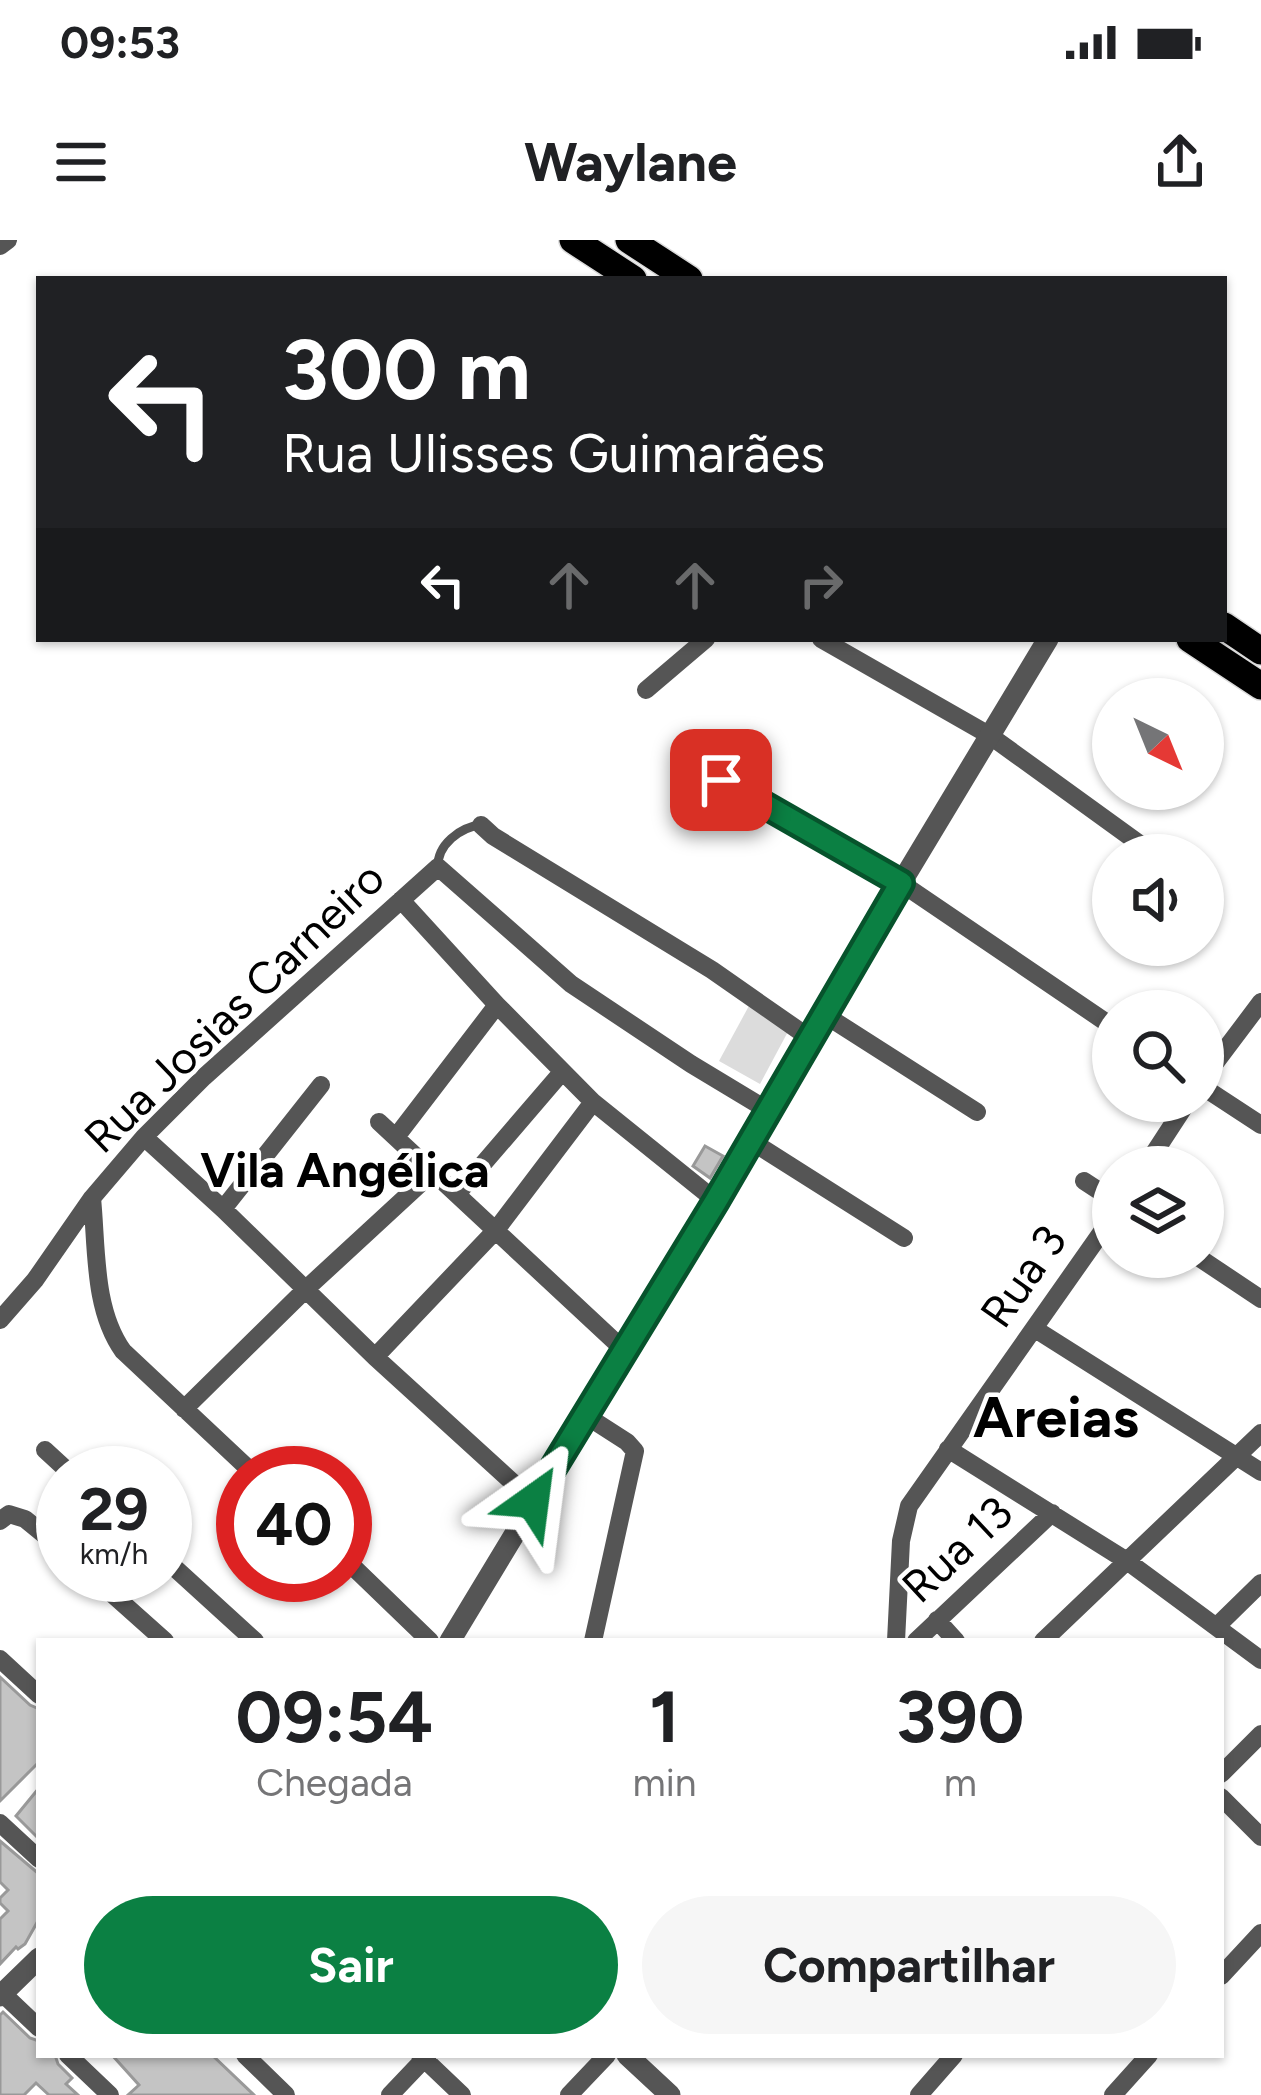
<!DOCTYPE html>
<html lang="pt">
<head>
<meta charset="utf-8">
<style>
  body { margin:0; font-family:Figtree,sans-serif; background:#f6f6f6; color:#202124; height:100vh; display:flex; flex-direction:column; font-size:45px; white-space:nowrap }
  * { box-sizing:border-box; margin:0 }
  p { font-size:39px; color:#757577 }
  .icon { flex:none; width:66px; height:66px; fill:none; stroke:currentColor; stroke-width:2; stroke-linecap:round; stroke-linejoin:round }
  .map { position:relative; flex:1; overflow:hidden }
  .details { position:absolute; left:36px; top:1398px; width:1188px; height:420px; display:flex; flex-direction:column; background:#fff; border-radius:0px; box-shadow:0 3px 9px #0004 }
  .details>* { flex:none }
  .banner { position:absolute; left:36px; top:36px; width:1191px; height:366px; border-radius:0px; box-shadow:0 3px 9px #0004; background:#202124; color:#fff; overflow:hidden }
  .needle { width:78px; rotate:137deg }
  .buttons { position:absolute; left:1092px; top:438px; display:grid; gap:24px }
  .buttons a { display:grid; place-items:center; width:132px; height:132px; border-radius:50%; background:#fff; box-shadow:0 3px 9px #0004; font-size:60px }
  .speed { position:absolute; left:36px; top:1206px; display:flex; gap:24px; font-size:60px; font-weight:700; text-align:center }
  .speed>* { display:grid; place-content:center; width:156px; height:156px; border-radius:50%; background:#fff; box-shadow:0 3px 9px #0004; line-height:1 }
  .speed small { font-size:30px; font-weight:400 }
  .speed .limit { border:18px solid #d22; background:#fff; color:#111 }
  .pin { position:absolute; display:grid; place-items:center; width:102px; height:102px; color:#fff; margin:-51px; border-radius:24px; box-shadow:0 6px 18px #0006 }
  .me { position:absolute; width:132px; margin:-66px; rotate:31deg; stroke-linejoin:round; filter:drop-shadow(0 0 9px #0008) }
  .turn { display:flex; align-items:center; gap:42px; height:252px; padding:0 48px; font-size:54px }
  .turn .icon { width:156px; height:156px; stroke-width:2.5 }
  .turn b { display:block; font-size:84px; line-height:102px }
  .lanes { display:flex; align-items:center; height:114px; padding:0 48px; background:#0003; justify-content:center; gap:60px; direction:ltr }
  .lanes .off { opacity:.35 }
  .eta { display:flex; justify-content:space-evenly; align-items:center; height:204px; text-align:center }
  .eta b { font-size:72px; font-weight:700; line-height:84px }
  .primary-button { display:flex; gap:24px; margin-top:auto; padding:24px 48px }
  .primary-button a { flex:1; height:138px; border-radius:72px; background:#0b8043; color:#fff; font-size:48px; font-weight:700; line-height:138px; text-align:center }
  .primary-button a+a { background:#f6f6f6; color:#202124 }
  .status { display:flex; justify-content:space-between; align-items:center; height:84px; padding:0 60px; background:#fff; direction:ltr }
  .status svg { height:33px; fill:currentColor }
  header { display:flex; justify-content:space-between; align-items:center; height:156px; padding:0 48px; background:#fff; font-size:54px; font-weight:700 }
  .map>svg:first-child { display:block }
</style>
</head>
<body>
<div class="status"><b>09:53</b><svg viewBox="0 0 49 12"><path d="M0 12V9h3v3zM5 12V6h3v6zM10 12V3h3v9zM15 12V0h3v12zM26 1h20v11H26zM47 4h2v5h-2z"/></svg></div>
<header><svg class="icon" aria-label="menu" viewBox="0 0 24 24"><path d="M4 6h16M4 12h16M4 18h16"/></svg>Waylane<svg class="icon" aria-label="share" viewBox="0 0 24 24"><path d="M12 15V3M7 8l5-5 5 5M5 13v7h14v-7"/></svg></header>
<div class="map">
<svg width="1261" height="1855" viewBox="0 0 1261 1855">
  <rect width="100%" height="100%" fill="#fff"/>
  <!-- green -->
  <path fill="#dcdcdc" d="M 750,764 L 791,786 L 760,844 L 719,821 Z"/>
  <!-- building -->
  <path fill="#c4c4c4" stroke="#999" stroke-width="3" d="M 705,906 L 723,916 L 710,938 L 693,926 Z
    M 0,1437 L 30,1465 L 39,1469 L 39,1522 L 0,1561 Z
    M 39,1548 L 39,1599 L 16,1576 Z
    M 0,1601 L 39,1634 L 39,1679 L 25,1704 L 18,1709 L 16,1707 L 0,1724 L 0,1679 L 8,1671 L 0,1663 L 0,1658 L 8,1650 L 0,1642 Z
    M 3,1772 L 30,1798 L 39,1801 L 39,1815 L 55,1815 L 58,1824 L 72,1838 L 66,1844 L 78,1855 L 49,1855 L 36,1843 L 24,1855 L 0,1855 L 0,1775 Z
    M 112,1815 L 212,1815 L 254,1855 L 128,1855 L 139,1845 Z"/>
  <g fill="none" stroke-linecap="round" stroke-linejoin="round">
    <!-- primary casing -->
    <g stroke="#dbdbdb" stroke-width="30">
      <path id="primary" d="M 573,0 L 633,39
        M 629,0 L 689,39
        M 1224,386 L 1261,411
        M 1190,399 L 1261,446"/>
    </g>
    <!-- service -->
    <path stroke="#555" stroke-width="9" d="M 438,627 C 437,605 460,587 481,585"/>
    <!-- minor -->
    <path stroke="#555" stroke-width="18" d="M 0,6 L 8,0
      M 821,399 L 989,495 L 1155,615
      M 646,450 L 706,399
      M 685,519 L 901,643 L 1113,787
      M 481,585 L 493,596 L 712,730 L 811,799
      M 401,660 L 497,765 L 593,862 L 716,961
      M 825,775 L 977,872
      M 1203,839 L 1261,762
      M 1203,847 L 1261,885
      M 379,882 L 626,1112
      M 144,897 L 223,969 L 375,1117 L 533,1261
      M 396,897 L 497,765
      M 751,901 L 904,998
      M 1145,927 L 1188,861
      M 1084,941 L 1113,960
      M 458,953 L 562,832
      M 92,958 C 97,1008 93,1069 123,1111 L 253,1233
      M 223,969 L 321,845
      M 1198,1017 L 1261,1059
      M 0,1080 L 35,1040 L 92,958 L 144,897 L 204,837 L 438,627 L 571,744 L 691,824 L 769,871
      M 1035,1089 L 1261,1232
      M 375,1117 L 496,990 L 593,862
      M 184,1169 L 306,1049 L 434,931
      M 585,1175 L 627,1202 L 635,1211 L 593,1401
      M 948,1209 L 1127,1321 L 1261,1420
      M 45,1210 L 70,1233
      M 0,1281 L 9,1274 L 25,1279 L 63,1310
      M 165,1319 L 255,1401
      M 345,1319 L 430,1401
      M 91,1335 L 165,1401
      M 937,1380 L 956,1401
      M 1217,1386 L 1261,1343
      M 896,1401 L 901,1301 L 909,1266 L 1113,976
      M 916,1401 L 1052,1273
      M 1043,1401 L 1261,1193
      M 0,1419 L 39,1455
      M 1221,1534 L 1261,1494
      M 1221,1557 L 1261,1597
      M 0,1583 L 39,1619
      M 1221,1736 L 1261,1693
      M 0,1751 L 39,1788
      M 68,1815 L 110,1855
      M 245,1815 L 286,1855
      M 420,1815 L 462,1855
      M 390,1855 L 428,1815
      M 569,1855 L 607,1815
      M 919,1855 L 954,1815
      M 1113,1855 L 1149,1815"/>
    <!-- tertiary -->
    <path stroke="#555" stroke-width="21" d="M 450,1401 L 716,961 L 901,643 L 1048,399
      M 0,1756 L 39,1718
      M 627,1815 L 670,1855"/>
    <!-- primary -->
    <use href="#primary" stroke="#000" stroke-width="27"/>
  </g>
  <g fill="none" stroke-linecap="round" stroke-linejoin="round">
    <!-- route casing -->
    <g stroke="#07532c" stroke-width="30">
      <path id="route" d="M 533,1261 L 716,961 L 901,643 L 721,540"/>
    </g>
    <!-- route -->
    <use href="#route" stroke="#0b8043" stroke-width="21"/>
  </g>
  <g text-anchor="middle" stroke-width="9" stroke-linejoin="round" paint-order="stroke">
    <!-- street labels -->
    <g font-size="45" fill="#000" stroke="#fff">
      <text transform="translate(234 767) rotate(-44)" y="16">Rua Josias Carneiro</text>
      <text transform="translate(1023 1036) rotate(-55)" y="16">Rua 3</text>
      <text transform="translate(957 1309) rotate(-43)" y="16">Rua 13</text>
    </g>
    <!-- neighbourhood labels -->
    <g font-size="48" font-weight="bold" fill="#000" stroke="#fff">
      <text x="345" y="947">Vila Angélica</text>
    </g>
    <!-- district labels -->
    <g font-size="57" font-weight="bold" fill="#000" stroke="#fff">
      <text x="1056" y="1197">Areias</text>
    </g>
  </g>
</svg>
<div class="buttons">
<a><svg class="needle" viewBox="-14 -14 28 28"><path d="M0-13l5 13h-10z" fill="#e53935"/><path d="M0 13l5-13h-10z" fill="#757577"/></svg></a>
<a><svg class="icon" aria-label="sound" viewBox="0 0 24 24"><path d="M4 9h4l5-4v14l-5-4H4zM17 9q2 3 0 6"/></svg></a>
<a><svg class="icon" aria-label="search" viewBox="0 0 24 24"><circle cx="10" cy="10" r="6"/><path d="M15 15l6 6"/></svg></a>
<a><svg class="icon" aria-label="layers" viewBox="0 0 24 24"><path d="M12 4l9 5-9 5-9-5zM3 14l9 5 9-5"/></svg></a>
</div>
<div class="speed"><div>29<small>km/h</small></div><div class="limit">40</div></div>
<div class="pin" style="left:721px;top:540px;background:#d93025"><svg class="icon" aria-label="arrive" viewBox="0 0 24 24"><path d="M6 21V4h12l-3 4 3 4H6"/></svg></div>
<svg class="me" style="left:533px;top:1261px" viewBox="-20 -20 40 40"><path d="M0-17L14 15 0 8-14 15z" fill="#0b8043" stroke="#fff" stroke-width="4"/></svg>
<div class="banner">
<div class="turn"><svg class="icon" aria-label="left" viewBox="0 0 24 24"><path d="M17 20v-9H6M10 6l-5 5 5 5"/></svg><div><b>300 m</b>Rua Ulisses Guimarães</div></div>
<div class="lanes"><svg class="icon" aria-label="left" viewBox="0 0 24 24"><path d="M17 20v-9H6M10 6l-5 5 5 5"/></svg><svg class="icon off" aria-label="ahead" viewBox="0 0 24 24"><path d="M12 20V5M6 11l6-6 6 6"/></svg><svg class="icon off" aria-label="ahead" viewBox="0 0 24 24"><path d="M12 20V5M6 11l6-6 6 6"/></svg><svg class="icon off" aria-label="right" viewBox="0 0 24 24"><path d="M7 20v-9h11M14 6l5 5-5 5"/></svg></div>
</div>
<section class="details">
<div class="eta">
<div><b>09:54</b><p>Chegada</p></div>
<div><b>1</b><p>min</p></div>
<div><b>390</b><p>m</p></div>
</div>
<div class="primary-button"><a>Sair</a><a>Compartilhar</a></div>
</section>
</div>
</body>
</html>
